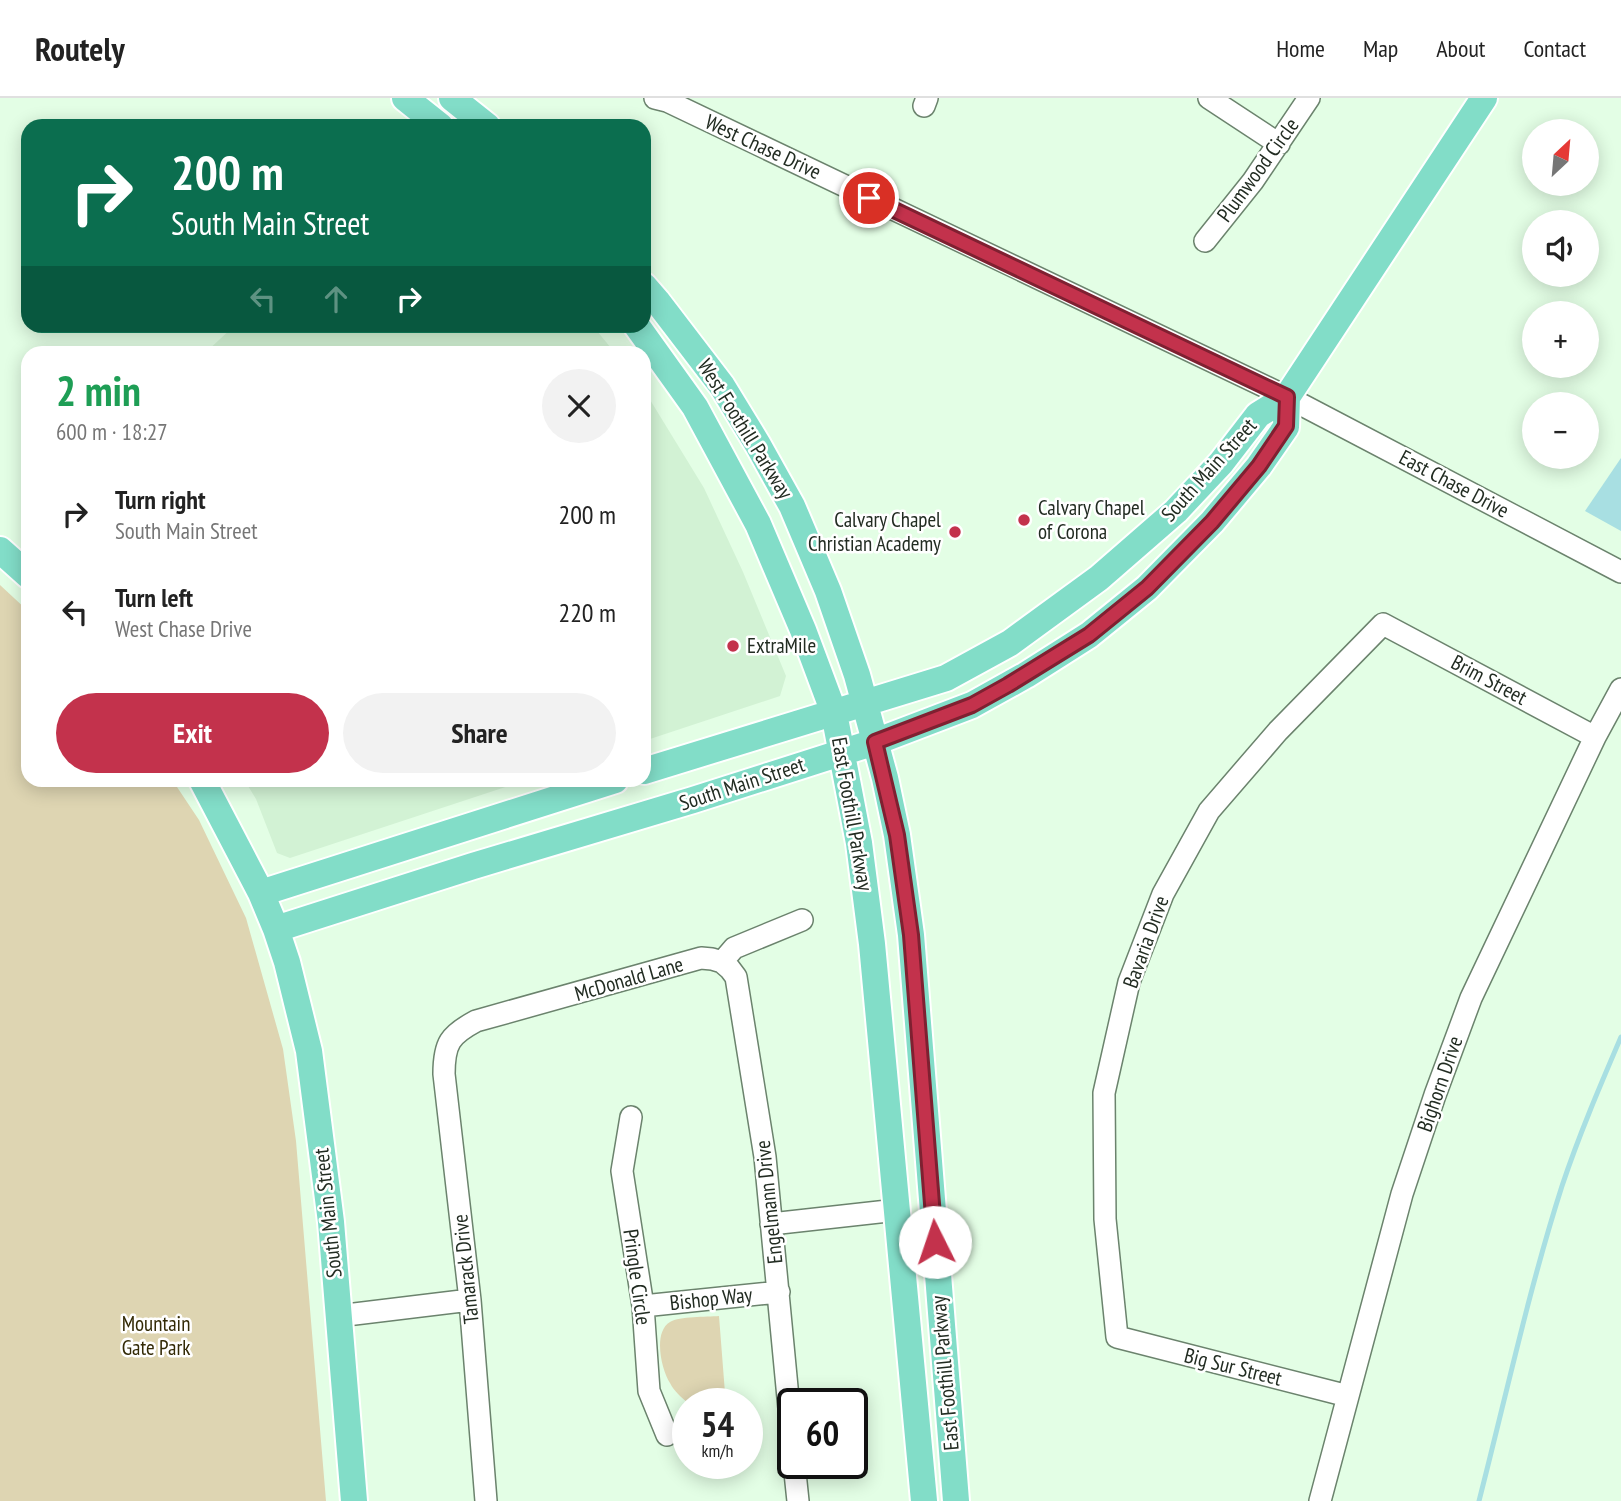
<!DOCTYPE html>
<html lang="en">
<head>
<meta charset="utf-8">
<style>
  body { margin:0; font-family:"PT Sans Narrow",sans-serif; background:#f2f2f2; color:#222; height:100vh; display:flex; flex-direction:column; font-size:26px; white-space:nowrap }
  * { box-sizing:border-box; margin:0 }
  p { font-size:23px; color:#767676 }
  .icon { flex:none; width:38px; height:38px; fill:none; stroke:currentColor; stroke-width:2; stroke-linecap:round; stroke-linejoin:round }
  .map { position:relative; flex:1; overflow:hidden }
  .sheet { position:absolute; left:21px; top:248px; width:630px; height:441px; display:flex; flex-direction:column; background:#fff; border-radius:21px; box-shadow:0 4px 18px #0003 }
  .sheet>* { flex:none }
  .top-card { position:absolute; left:21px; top:21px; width:630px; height:214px; border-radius:21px; box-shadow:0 4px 18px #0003; background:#0b6e4f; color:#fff; overflow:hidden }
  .needle { width:46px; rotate:26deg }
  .tools { position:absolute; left:1522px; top:21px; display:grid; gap:14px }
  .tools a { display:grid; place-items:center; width:77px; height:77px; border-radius:50%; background:#fff; box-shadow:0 4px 18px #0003; font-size:35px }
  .speed { position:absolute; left:672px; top:1290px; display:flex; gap:14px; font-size:35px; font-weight:700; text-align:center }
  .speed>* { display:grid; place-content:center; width:91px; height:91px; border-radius:50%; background:#fff; box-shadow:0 4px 18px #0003; line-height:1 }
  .speed small { font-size:18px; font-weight:400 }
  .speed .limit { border:4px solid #111; border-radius:10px; background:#fff; color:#111 }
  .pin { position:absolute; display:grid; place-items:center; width:60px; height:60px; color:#fff; margin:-30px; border:4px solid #fff; border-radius:50%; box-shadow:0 2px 7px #0007 }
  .me { position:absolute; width:77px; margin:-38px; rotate:356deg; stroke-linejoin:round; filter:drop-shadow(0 0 5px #0008) }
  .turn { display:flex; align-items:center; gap:24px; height:147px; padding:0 35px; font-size:32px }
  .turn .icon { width:91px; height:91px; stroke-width:2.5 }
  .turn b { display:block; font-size:49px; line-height:60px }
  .lanes { display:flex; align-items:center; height:66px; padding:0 35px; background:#0003; justify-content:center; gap:35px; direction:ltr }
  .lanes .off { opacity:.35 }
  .round { display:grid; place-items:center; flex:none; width:74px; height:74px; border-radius:37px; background:#f2f2f2 }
  .summary { display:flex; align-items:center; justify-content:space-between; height:119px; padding:0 35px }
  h1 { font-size:42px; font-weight:800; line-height:52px; color:#1e9e55 }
  .cta { display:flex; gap:14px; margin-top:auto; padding:14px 35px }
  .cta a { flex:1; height:80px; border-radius:42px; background:#c3324c; color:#fff; font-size:28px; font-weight:800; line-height:80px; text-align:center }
  .cta a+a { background:#f2f2f2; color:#222 }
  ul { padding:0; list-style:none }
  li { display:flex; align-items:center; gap:21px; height:98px; padding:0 35px }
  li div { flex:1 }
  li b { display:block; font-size:26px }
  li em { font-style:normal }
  header { display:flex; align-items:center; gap:42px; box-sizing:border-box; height:98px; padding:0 35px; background:#fff; border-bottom:2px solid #e0e0e0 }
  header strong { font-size:33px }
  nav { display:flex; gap:38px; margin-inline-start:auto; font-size:24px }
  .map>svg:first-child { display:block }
</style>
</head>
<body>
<header>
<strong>Routely</strong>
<nav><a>Home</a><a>Map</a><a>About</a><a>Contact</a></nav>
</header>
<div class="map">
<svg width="1621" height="1403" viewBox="0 0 1621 1403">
  <rect width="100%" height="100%" fill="#e3fee5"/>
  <!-- built -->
  <path fill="#d2f2d4" d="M 234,228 L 275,228 L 291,234 L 296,228 L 593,228 L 615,255 L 205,255 Z
    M 644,292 L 704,390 L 743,474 L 786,578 L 780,598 L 644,643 Z
    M 245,683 L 524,683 L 290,760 L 277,755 L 256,701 Z"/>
  <!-- green -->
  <path fill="#ded5b2" d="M 0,487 L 28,513 L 28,682 L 173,683 L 199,722 L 246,820 L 283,951 L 296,1043 L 326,1403 L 0,1403 Z
    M 719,1218 L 725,1295 L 704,1298 L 697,1305 L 688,1305 C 681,1299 674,1293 670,1285 C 661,1271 653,1234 670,1224 C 680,1218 706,1219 719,1218 Z"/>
  <!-- water -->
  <path fill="#a8dfe2" d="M 1621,360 L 1621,433 L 1585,413 Z"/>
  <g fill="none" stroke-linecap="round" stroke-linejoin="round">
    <!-- stream -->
    <path stroke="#a8dfe2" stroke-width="5" d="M 1479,1403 C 1506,1298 1529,1191 1562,1088 C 1579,1037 1600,988 1621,939"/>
    <!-- minor casing -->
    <g stroke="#6b836d" stroke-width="24">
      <path id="minor" d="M 655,0 L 667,3 L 1287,299 L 1621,474
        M 1209,0 L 1279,46
        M 924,8 L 927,0
        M 1205,143 L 1253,83 L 1309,0
        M 722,864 L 730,871 L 736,879 L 765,1059 L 793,1352
        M 631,1019 L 622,1073 L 643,1208 L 649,1293 L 667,1337
        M 771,1126 L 897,1112
        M 643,1208 L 779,1194
        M 338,1218 L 470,1202
        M 1348,1298 L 1117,1239 L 1105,1121 L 1104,995 L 1129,884 L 1163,796 L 1209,713 L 1278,633 L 1383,526 L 1595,639
        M 794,1365 L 798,1403
        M 486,1403 L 470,1202 L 444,976 C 444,945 450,937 476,923 L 701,860 L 712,861 L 722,864 L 734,850 L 802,822
        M 1320,1403 L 1402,1096 L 1435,997 L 1471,900 L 1595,639 L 1621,591"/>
    </g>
    <!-- major casing -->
    <g stroke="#fff" stroke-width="30">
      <path id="major" d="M 405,0 L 440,28
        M 452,0 L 487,28
        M 644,188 L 657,203 L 722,288 L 758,347 L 792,408 L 828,493 L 857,577 L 885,680 L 897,737 L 911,837 L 956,1403
        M 637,228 L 695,309 L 758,426 L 803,532 L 834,615 L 859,745 L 872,846 L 924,1403
        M 0,452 L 28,477
        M 644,673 L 946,580 L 1010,545 L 1099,480 L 1176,413 L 1221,365 L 1258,317 L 1287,299 L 1484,0
        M 202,682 L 261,795 L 276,831 L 287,864 L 309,953 L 331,1124 L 354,1403
        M 261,795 L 615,682
        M 276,831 L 473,768 L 693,702 L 875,644 L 972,607 L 1026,577 L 1089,537 L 1147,490 L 1212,424 L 1259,368 L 1286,329 L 1287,299"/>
    </g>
    <!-- minor -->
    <use href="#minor" stroke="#fff" stroke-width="21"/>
    <!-- major -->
    <use href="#major" stroke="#82ddc8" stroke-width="26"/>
  </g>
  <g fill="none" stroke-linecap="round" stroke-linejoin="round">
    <!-- route casing -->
    <g stroke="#7f2031" stroke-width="18">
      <path id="route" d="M 869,100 L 1287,299 L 1286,328 L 1259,368 L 1212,424 L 1147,490 L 1089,537 L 1008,587 L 972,607 L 875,644 L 897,737 L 911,837 L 935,1144"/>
    </g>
    <!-- route -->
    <use href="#route" stroke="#c3324c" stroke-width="12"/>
  </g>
  <!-- markers -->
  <g fill="#c3324c" stroke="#fff" stroke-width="2.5">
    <circle cx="1024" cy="422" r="7"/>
    <circle cx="955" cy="434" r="7"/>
    <circle cx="733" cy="548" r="7"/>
  </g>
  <g text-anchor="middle" stroke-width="5" stroke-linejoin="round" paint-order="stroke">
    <!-- street labels -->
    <g font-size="21" fill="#222c22" stroke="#fff">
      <text transform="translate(763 49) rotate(25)" y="7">West Chase Drive</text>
      <text transform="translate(1258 72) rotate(-54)" y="7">Plumwood Circle</text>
      <text transform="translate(745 331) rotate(58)" y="7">West Foothill Parkway</text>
      <text transform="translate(1209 372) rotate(-48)" y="7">South Main Street</text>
      <text transform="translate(1454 386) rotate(28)" y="7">East Chase Drive</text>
      <text transform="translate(1489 582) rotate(28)" y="7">Brim Street</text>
      <text transform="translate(742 686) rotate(-18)" y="7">South Main Street</text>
      <text transform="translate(852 716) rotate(80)" y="7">East Foothill Parkway</text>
      <text transform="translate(1146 844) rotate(-70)" y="7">Bavaria Drive</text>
      <text transform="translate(629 881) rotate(-16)" y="7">McDonald Lane</text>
      <text transform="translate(1440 986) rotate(-71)" y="7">Bighorn Drive</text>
      <text transform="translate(769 1104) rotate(-96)" y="7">Engelmann Drive</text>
      <text transform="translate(328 1115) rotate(-96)" y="7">South Main Street</text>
      <text transform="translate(466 1171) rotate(-96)" y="7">Tamarack Drive</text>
      <text transform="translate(637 1179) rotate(82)" y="7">Pringle Circle</text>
      <text transform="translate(711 1201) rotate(-6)" y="7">Bishop Way</text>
      <text transform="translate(1233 1269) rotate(14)" y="7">Big Sur Street</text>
      <text transform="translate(945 1275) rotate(-95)" y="7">East Foothill Parkway</text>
    </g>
    <!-- poi labels -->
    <g font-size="21" fill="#222c22" stroke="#fff" text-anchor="start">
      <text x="1038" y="417">Calvary Chapel<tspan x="1038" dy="24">of Corona</tspan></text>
      <text x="941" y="429" text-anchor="end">Calvary Chapel<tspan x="941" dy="24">Christian Academy</tspan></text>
      <text x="747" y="555">ExtraMile</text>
    </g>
    <!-- park labels -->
    <g font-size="21" fill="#332a06" stroke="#fff">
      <text x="156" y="1233">Mountain<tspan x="156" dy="24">Gate Park</tspan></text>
    </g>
  </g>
</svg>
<div class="tools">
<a><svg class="needle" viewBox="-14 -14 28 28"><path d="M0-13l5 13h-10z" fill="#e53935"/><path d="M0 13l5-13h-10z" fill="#767676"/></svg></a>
<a><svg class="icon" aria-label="sound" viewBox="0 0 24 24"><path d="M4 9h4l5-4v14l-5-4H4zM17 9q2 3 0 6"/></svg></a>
<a>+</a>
<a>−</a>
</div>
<div class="speed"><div>54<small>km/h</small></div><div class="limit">60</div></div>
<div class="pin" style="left:869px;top:100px;background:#d93025"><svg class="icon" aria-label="arrive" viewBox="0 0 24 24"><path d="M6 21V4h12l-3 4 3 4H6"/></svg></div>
<svg class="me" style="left:935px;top:1144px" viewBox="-20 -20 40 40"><circle r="19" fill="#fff"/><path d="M0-13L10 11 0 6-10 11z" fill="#c3324c"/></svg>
<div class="top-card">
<div class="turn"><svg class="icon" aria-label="right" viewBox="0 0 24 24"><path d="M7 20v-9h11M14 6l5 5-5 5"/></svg><div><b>200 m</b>South Main Street</div></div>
<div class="lanes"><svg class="icon off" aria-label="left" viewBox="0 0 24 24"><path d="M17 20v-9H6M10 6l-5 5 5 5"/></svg><svg class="icon off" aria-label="ahead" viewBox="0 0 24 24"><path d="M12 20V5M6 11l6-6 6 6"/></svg><svg class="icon" aria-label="right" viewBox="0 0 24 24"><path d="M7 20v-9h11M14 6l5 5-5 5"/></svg></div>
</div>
<section class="sheet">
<div class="summary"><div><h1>2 min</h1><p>600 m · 18:27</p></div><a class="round"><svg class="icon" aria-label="close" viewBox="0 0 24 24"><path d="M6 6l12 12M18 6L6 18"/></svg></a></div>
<ul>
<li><svg class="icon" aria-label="right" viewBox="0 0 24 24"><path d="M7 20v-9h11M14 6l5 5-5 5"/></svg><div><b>Turn right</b><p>South Main Street</p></div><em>200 m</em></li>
<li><svg class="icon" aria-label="left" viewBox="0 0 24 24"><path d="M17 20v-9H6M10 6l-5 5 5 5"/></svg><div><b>Turn left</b><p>West Chase Drive</p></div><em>220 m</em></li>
</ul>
<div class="cta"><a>Exit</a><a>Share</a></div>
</section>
</div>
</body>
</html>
